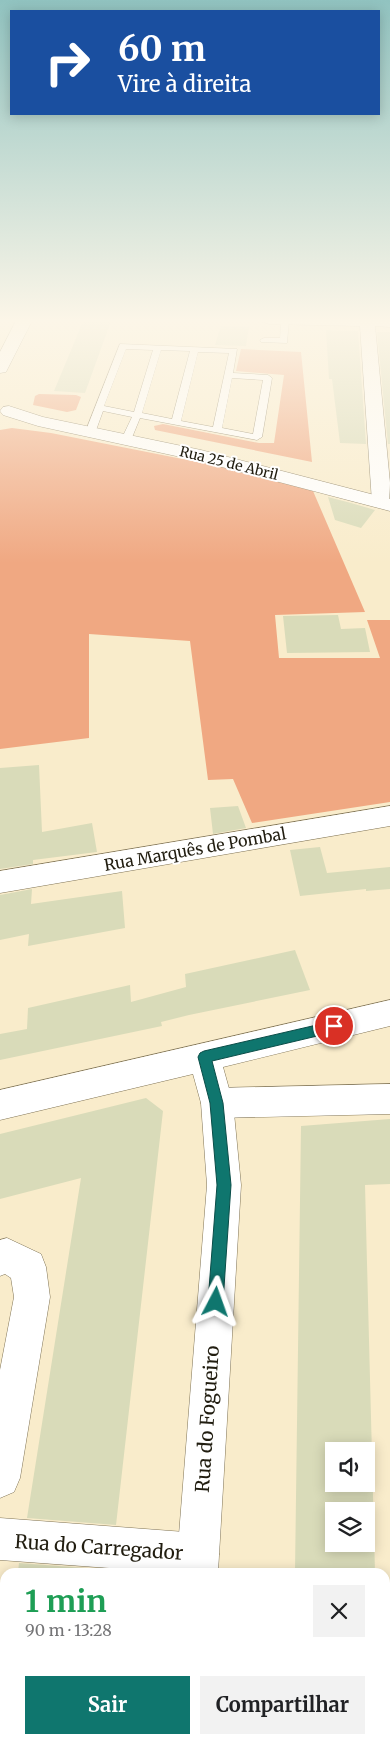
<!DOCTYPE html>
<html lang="pt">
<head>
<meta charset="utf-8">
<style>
  body { margin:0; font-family:Merriweather,serif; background:#f2f2f2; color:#202124; height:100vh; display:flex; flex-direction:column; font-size:19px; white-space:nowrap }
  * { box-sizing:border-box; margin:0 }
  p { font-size:16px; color:#757577 }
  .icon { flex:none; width:28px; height:28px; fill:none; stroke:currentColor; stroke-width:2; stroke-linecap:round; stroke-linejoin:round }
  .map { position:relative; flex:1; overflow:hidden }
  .drawer { position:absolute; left:0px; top:1568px; width:390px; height:176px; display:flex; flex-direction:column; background:#fff; border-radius:15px 15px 0 0; box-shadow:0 2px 12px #0003 }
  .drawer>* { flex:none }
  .hud { position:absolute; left:10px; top:10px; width:370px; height:105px; border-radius:0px; box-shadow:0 2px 12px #0003; background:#1a4fa0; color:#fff; overflow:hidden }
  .buttons { position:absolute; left:325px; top:1442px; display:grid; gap:10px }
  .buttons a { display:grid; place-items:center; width:50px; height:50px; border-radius:0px; background:#fff; box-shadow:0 2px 12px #0003; font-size:25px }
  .pin { position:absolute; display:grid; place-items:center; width:42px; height:42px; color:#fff; margin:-21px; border:2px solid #fff; border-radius:50%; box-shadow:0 1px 5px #0007 }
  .me { position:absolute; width:55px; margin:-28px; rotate:4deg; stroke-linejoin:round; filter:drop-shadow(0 0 4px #0008) }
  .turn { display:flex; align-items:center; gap:18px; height:105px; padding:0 25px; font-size:22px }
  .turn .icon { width:65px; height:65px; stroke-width:2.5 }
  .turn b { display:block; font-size:35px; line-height:42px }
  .round { display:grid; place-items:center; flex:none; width:52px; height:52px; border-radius:0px; background:#f2f2f2 }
  .overview { display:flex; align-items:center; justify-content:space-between; height:85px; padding:0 25px }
  h1 { font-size:30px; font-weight:700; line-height:38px; color:#1e9e55 }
  .button { display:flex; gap:10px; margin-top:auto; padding:10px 25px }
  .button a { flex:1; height:58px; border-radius:0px; background:#0f766e; color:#fff; font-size:20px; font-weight:700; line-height:58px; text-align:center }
  .button a+a { background:#f2f2f2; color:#202124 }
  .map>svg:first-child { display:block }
</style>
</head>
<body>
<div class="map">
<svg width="390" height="1743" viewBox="0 0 390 1743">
  <rect width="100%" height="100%" fill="#f9eccb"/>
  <!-- green -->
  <path fill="#f0a882" d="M 241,349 L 301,352 L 312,462 L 155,430 L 154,426 L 163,424 L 259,443 L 274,443 L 284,375 L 236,371 Z
    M 39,394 L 76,395 L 81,397 L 76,410 L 67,412 L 33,405 L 35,396 Z
    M 12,428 L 51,433 L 238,470 L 313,491 L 365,612 L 275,615 L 279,658 L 380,658 L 367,620 L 390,620 L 390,802 L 252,823 L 233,779 L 208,780 L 190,641 L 89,634 L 89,738 L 0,749 L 0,430 Z"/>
  <!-- building -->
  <path fill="#d9dbb9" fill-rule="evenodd" d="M 84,319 L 111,321 L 85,393 L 54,391 Z
    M 221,326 L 249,327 L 246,346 L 215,345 Z
    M 326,330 L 358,331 L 366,444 L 340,443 L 332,379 L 329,379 Z
    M 377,332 L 390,332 L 390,444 L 388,444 Z
    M 328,497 L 351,503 L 375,510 L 361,528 L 335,520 Z
    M 338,615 L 341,629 L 365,628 L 370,652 L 287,653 L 283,616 Z
    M 39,765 L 42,832 L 92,823 L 97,852 L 33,860 L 33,864 L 0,869 L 0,768 Z
    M 238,806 L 246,828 L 213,834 L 210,808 Z
    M 320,847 L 327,873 L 390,867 L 390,889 L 366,891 L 366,889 L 300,896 L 290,850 Z
    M 32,889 L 31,904 L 122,891 L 125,928 L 28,946 L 29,934 L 0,940 L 0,895 Z
    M 295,950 L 310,990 L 189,1015 L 161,1022 L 162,1026 L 0,1060 L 0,1034 L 27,1029 L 28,1008 L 130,985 L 131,1002 L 186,987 L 185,974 Z
    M 146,1098 L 163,1111 L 116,1525 L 27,1518 L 81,1178 L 0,1199 L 0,1134 Z
    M 390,1119 L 390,1184 L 365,1185 L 375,1572 L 295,1572 L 301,1126 ZM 334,1451 L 366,1451 L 366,1484 L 334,1484 ZM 334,1511 L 366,1511 L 366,1544 L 334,1544 Z
    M 19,1563 L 111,1570 L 111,1572 L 18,1572 Z"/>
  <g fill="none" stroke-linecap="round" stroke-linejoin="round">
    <!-- service casing -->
    <g stroke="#807456" stroke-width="1">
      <path id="service" d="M 281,319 L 289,319 L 287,343 L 261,342 L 260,340 L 264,338 L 280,338 Z
        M 120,344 L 237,349 L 233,373 L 268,375 L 272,378 L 262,437 L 257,440 L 140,418 L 131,440 L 126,443 L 121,440 L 132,417 L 103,411 L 95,433 L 90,436 L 87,435 L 85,433 ZM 126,349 L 153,350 L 134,412 L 104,406 ZM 161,350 L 190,351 L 172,419 L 142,413 ZM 198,352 L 229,353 L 213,427 L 181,421 ZM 232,378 L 263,380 L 253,434 L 222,428 Z"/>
    </g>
    <!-- minor casing -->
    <g stroke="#807456" stroke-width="1">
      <path id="minor" d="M 17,319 L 33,319 L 8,368 L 6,372 L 0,373 L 0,352 Z
        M 261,319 L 390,319 L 390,327 L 375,326 L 390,483 L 389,506 L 382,508 L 375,506 L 372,502 L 360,326 L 269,324 L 263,322 Z
        M 390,806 L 390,826 L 0,893 L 0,871 Z
        M 390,1084 L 390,1114 L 217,1118 L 206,1114 L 201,1103 L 206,1092 L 217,1088 Z
        M 7,1238 L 41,1254 L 46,1267 L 50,1297 L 20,1478 L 14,1492 L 0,1498 L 0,1370 L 14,1297 L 11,1278 L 5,1274 L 0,1276 L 0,1240 Z
        M 0,1518 L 198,1533 L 213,1539 L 219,1554 L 213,1569 L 204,1572 L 164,1572 L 0,1560 Z"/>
    </g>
    <!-- tertiary casing -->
    <g stroke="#807456" stroke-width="1">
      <path id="tertiary" d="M 9,406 L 43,417 L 201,450 L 390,499 L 390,511 L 199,461 L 38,426 L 3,415 L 0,411 L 3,407 Z
        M 390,1000 L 390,1026 L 223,1067 L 233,1103 L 241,1185 L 218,1572 L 176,1572 L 207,1185 L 201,1103 L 193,1074 L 0,1120 L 0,1090 Z
        M 135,1739 L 181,1739 L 180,1743 L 134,1743 Z
        M 203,1739 L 249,1739 L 250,1743 L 204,1743 Z"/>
    </g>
    <!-- path -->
    <path stroke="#aca288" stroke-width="4.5" stroke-dasharray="5.5 5.5" stroke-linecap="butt" d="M 42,1743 L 45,1739"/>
    <!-- service -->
    <use href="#service" fill="#fff" fill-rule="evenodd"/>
    <!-- minor -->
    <use href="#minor" fill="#fff" fill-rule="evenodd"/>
    <!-- tertiary -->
    <use href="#tertiary" fill="#fff" fill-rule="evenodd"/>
  </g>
  <!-- sky -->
  <linearGradient id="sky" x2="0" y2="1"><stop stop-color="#91c3c0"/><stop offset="0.57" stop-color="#fcf6e8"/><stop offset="1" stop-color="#fcf6e8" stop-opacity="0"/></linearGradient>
  <rect width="390" height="563" fill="url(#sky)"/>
  <!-- route -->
  <path fill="#0f766e" stroke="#0a4d48" d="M 334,1021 L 339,1022 L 341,1026 L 339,1030 L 334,1032 L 212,1061 L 223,1103 L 231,1185 L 223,1302 L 221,1307 L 216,1309 L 210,1307 L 208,1302 L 217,1185 L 210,1103 L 198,1057 L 200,1053 L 204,1051 Z"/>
  <g text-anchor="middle" stroke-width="4" stroke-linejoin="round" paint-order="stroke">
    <!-- far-street labels -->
    <g font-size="14" fill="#211d10" stroke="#fff">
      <text transform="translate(229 463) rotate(14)" y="5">Rua 25 de Abril</text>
    </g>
    <!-- street labels -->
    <g font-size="16" fill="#211d10" stroke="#fff">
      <text transform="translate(195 849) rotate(-10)" y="6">Rua Marquês de Pombal</text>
    </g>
    <!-- near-street labels -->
    <g font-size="19" fill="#211d10" stroke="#fff">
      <text transform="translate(207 1419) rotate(-86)" y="7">Rua do Fogueiro</text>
      <text transform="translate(99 1547) rotate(4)" y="7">Rua do Carregador</text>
    </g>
  </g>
</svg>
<div class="buttons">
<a><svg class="icon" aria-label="sound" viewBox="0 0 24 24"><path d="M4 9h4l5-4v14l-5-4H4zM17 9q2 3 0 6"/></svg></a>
<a><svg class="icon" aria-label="layers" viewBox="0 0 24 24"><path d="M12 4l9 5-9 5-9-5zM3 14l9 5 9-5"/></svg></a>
</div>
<div class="pin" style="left:334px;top:1026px;background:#d93025"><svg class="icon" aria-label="arrive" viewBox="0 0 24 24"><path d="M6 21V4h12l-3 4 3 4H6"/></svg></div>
<svg class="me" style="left:216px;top:1302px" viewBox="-20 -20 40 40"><path d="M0-17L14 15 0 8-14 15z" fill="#0f766e" stroke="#fff" stroke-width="4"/></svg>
<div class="hud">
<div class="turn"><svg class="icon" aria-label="right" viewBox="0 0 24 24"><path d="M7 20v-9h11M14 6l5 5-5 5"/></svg><div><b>60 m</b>Vire à direita</div></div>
</div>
<section class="drawer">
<div class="overview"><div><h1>1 min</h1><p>90 m · 13:28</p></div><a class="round"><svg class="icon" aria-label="close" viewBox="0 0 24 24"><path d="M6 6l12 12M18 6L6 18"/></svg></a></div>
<div class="button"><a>Sair</a><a>Compartilhar</a></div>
</section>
</div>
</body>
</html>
